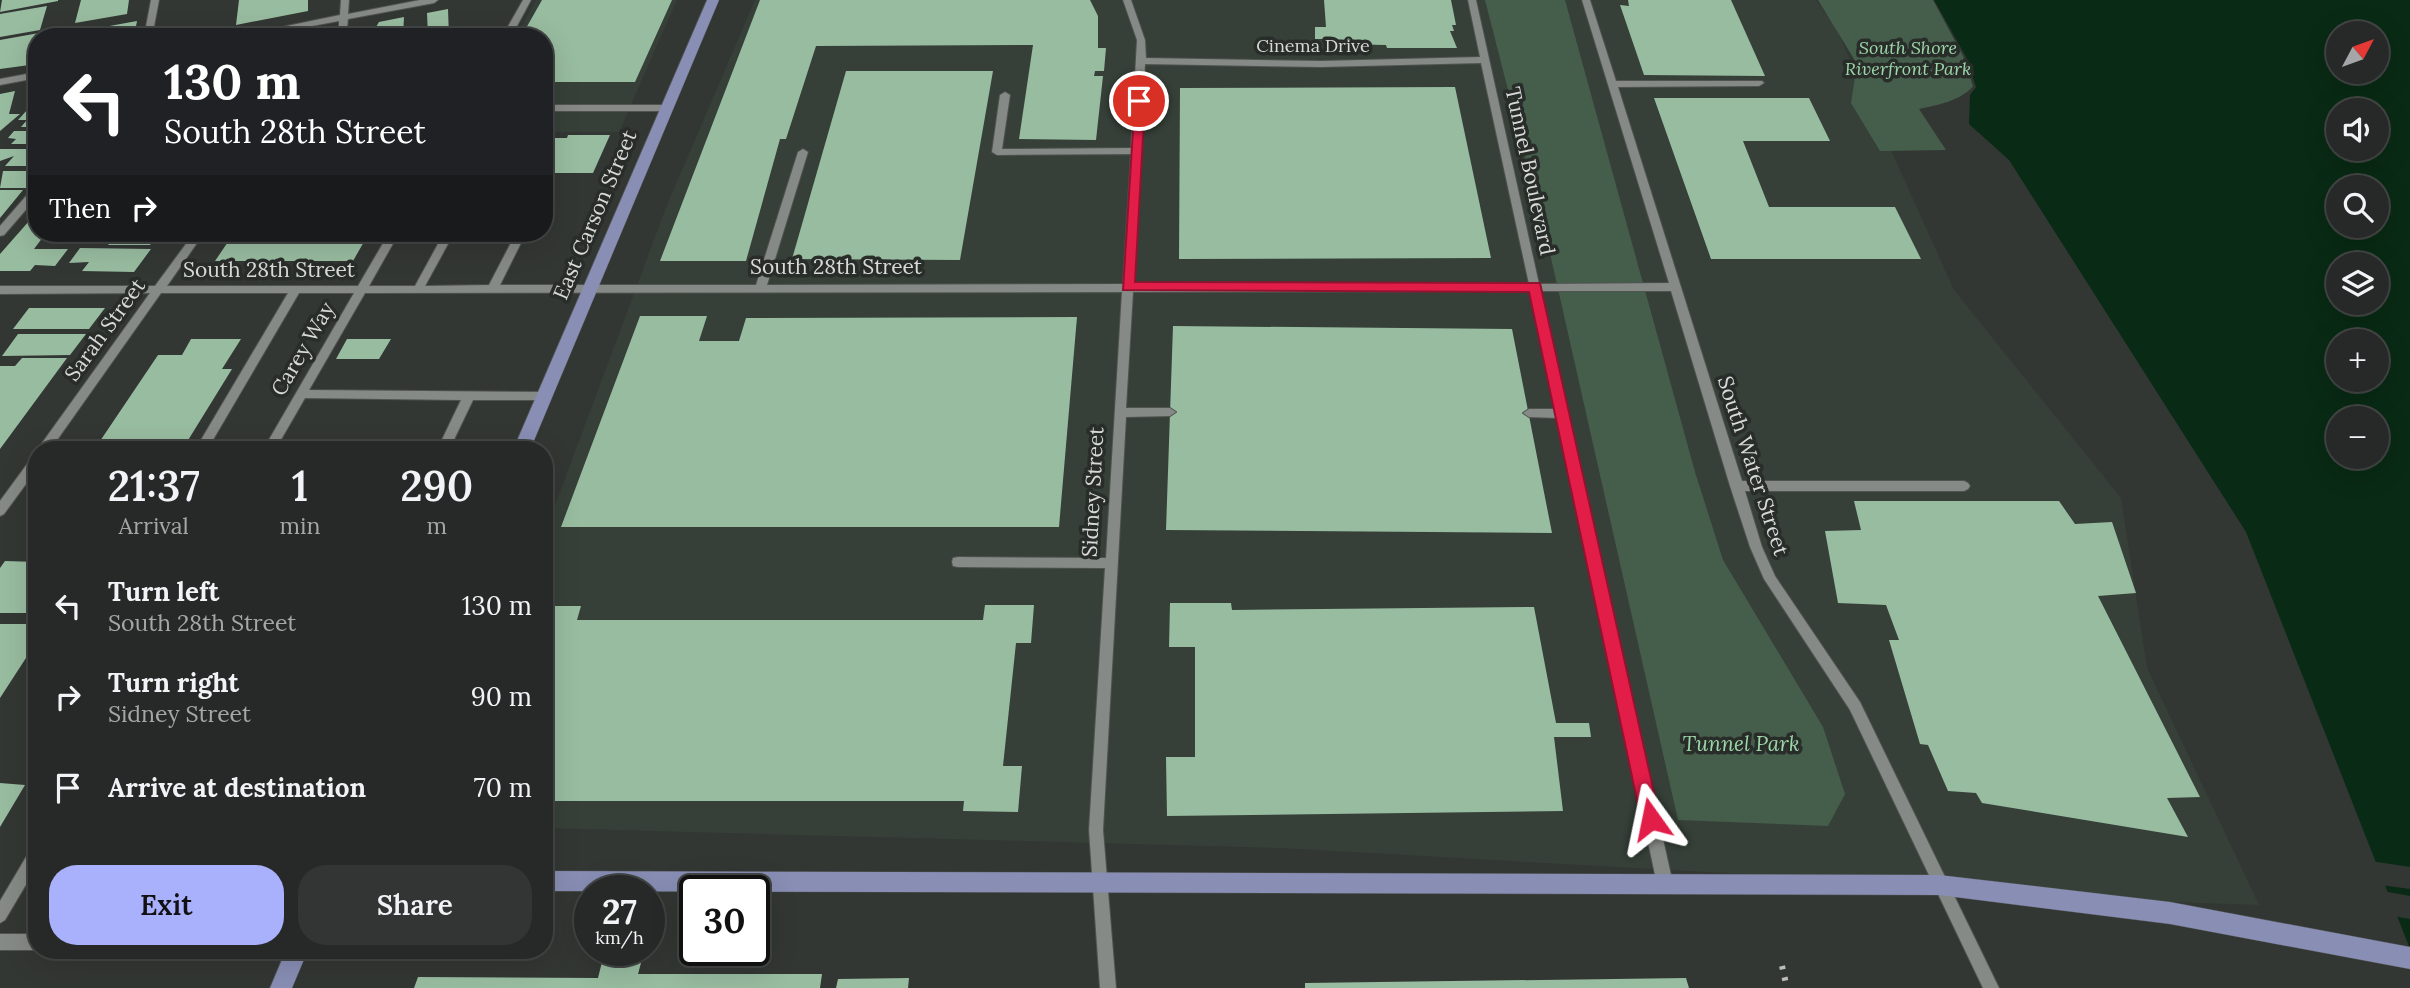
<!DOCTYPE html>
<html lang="en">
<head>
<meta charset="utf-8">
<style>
  body { margin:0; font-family:Lora,serif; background:#323533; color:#f1f3f6; height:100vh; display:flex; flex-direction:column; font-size:26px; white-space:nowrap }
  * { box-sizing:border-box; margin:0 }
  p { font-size:23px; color:#a4a6a7 }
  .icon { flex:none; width:38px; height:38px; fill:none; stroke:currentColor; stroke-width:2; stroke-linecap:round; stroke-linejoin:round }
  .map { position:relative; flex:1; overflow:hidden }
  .side { position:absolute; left:28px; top:441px; width:525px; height:518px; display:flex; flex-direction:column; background:#262927; border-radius:28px; box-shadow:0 7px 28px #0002,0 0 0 2px #424544 }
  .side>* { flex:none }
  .hud { position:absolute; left:28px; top:28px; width:525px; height:214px; border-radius:28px; box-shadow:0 7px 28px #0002,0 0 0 2px #424544; background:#202124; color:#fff; overflow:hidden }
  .needle { width:46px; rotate:49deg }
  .tools { position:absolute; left:2326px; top:21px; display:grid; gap:14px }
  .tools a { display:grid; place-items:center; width:63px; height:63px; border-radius:50%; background:#262927; box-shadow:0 7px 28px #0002,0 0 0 2px #424544; font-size:35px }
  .speed { position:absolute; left:574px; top:875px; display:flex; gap:14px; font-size:35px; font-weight:700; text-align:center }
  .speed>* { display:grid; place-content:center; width:91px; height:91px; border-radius:50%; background:#262927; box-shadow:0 7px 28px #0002,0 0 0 2px #424544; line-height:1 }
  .speed small { font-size:18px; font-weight:400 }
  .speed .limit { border:4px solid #111; border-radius:10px; background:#fff; color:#111 }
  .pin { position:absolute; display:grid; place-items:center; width:60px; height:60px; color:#fff; margin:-30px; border:4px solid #fff; border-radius:50%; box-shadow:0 2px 7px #0007 }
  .me { position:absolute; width:77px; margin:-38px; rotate:348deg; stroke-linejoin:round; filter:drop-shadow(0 0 5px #0008) }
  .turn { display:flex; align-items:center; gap:24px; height:147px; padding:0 21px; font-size:32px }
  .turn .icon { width:91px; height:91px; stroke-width:2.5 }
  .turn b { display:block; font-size:49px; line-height:60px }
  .then { display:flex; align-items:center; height:66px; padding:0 21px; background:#0003; gap:14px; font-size:26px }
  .eta { display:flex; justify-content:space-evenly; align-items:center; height:119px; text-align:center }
  .eta b { font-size:42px; font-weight:600; line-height:49px }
  .cta { display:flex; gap:14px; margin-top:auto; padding:14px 21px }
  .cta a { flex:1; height:80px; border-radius:28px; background:#a9b0fc; color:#111; font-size:28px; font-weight:600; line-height:80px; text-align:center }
  .cta a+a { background:#323533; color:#f1f3f6 }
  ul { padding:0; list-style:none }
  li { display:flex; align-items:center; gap:21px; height:91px; padding:0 21px }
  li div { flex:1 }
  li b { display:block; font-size:26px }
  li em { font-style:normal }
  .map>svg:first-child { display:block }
</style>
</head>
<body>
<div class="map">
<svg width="2410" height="988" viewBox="0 0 2410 988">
  <rect width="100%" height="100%" fill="#333734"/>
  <!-- built -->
  <path fill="#364038" d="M 536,0 L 677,0 L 619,132 L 544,132 L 544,37 L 516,37 Z
    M 755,0 L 1816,0 L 1835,26 L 1954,290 L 2121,498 L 2147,668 L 2259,905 L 2015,896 L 1939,885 L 1281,848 L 544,828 L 544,535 L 667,205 Z"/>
  <!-- green -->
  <path fill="#455e4b" d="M 1485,0 L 1565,0 L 1695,472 L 1723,560 L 1823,727 L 1845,794 L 1828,826 L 1678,820 L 1551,258 Z
    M 1818,0 L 1933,0 L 1963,56 L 1973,86 C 1961,101 1937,105 1919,109 L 1946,150 L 1880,151 L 1851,103 L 1857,64 Z"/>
  <!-- water -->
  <path fill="#092a14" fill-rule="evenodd" d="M 1934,0 L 2410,0 L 2410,949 L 2246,532 L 2009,160 L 1969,124 L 1970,95 L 1976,87 L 1966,57 ZM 2338,33 L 2376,33 L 2376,72 L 2338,72 ZM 2338,110 L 2376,110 L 2376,149 L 2338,149 ZM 2338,187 L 2376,187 L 2376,226 L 2338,226 ZM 2338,264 L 2376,264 L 2376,303 L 2338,303 ZM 2338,341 L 2376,341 L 2376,380 L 2338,380 ZM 2338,418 L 2376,418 L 2376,457 L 2338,457 Z"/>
  <!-- pier -->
  <path fill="#333734" d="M 2371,861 L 2410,867 L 2410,889 L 2381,885 Z
    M 2383,891 L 2410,896 L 2410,919 L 2393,916 Z"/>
  <!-- building -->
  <path fill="#98bca0" d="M 2,0 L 58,0 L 58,1 L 0,12 Z
    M 81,0 L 129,0 L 127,14 L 75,23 Z
    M 239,0 L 308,0 L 308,11 L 236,25 Z
    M 542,0 L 672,0 L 635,82 L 544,82 L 544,37 L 521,37 Z
    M 760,0 L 1090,0 L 1098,16 L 1098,48 L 1106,48 L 1104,71 L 1095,71 L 1094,76 L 1103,76 L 1096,140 L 1019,139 L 1033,45 L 816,46 L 786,139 L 780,139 L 746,261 L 660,261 Z
    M 1324,0 L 1451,0 L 1456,25 L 1452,25 L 1454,31 L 1450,31 L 1457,48 L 1387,48 L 1386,45 L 1339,44 L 1338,39 L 1315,39 L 1315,27 L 1326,27 Z
    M 1628,0 L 1731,0 L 1765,76 L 1644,75 L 1620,5 L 1629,6 Z
    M 47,6 L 40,30 L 0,37 L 0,14 Z
    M 448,9 L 449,37 L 428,37 L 427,13 Z
    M 404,17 L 403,37 L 370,37 L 379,22 Z
    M 137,21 L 134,37 L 60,37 L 60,35 Z
    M 39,33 L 37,64 L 0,69 L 0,40 Z
    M 846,71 L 993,71 L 960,260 L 792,259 Z
    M 1455,87 L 1491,258 L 1179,259 L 1180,88 Z
    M 15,91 L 9,114 L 20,114 L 0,131 L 0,94 Z
    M 1654,98 L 1809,98 L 1830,141 L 1743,141 L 1769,207 L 1895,207 L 1921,259 L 1711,259 Z
    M 28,109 L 37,109 L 37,127 L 21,127 L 27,120 L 18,120 Z
    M 14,131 L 37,131 L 37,144 L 11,144 L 16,139 L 8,138 Z
    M 568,135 L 610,135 L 593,173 L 544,173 L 544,138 L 567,138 Z
    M 0,149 L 37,149 L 37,166 L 5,166 L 14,156 L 0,161 Z
    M 3,171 L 37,171 L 37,176 L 26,188 L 0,188 Z
    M 0,190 L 23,190 L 0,218 Z
    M 37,212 L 37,233 L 46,233 L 34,249 L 68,249 L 55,266 L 35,265 L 30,271 L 0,271 L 0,254 Z
    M 60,233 L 159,233 L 150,245 L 108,245 L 115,236 L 98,236 L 93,242 L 53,242 Z
    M 234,233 L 369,233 L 353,261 L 215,261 Z
    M 80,248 L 151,249 L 134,272 L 82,271 L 89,262 L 69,263 Z
    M 29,308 L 105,308 L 89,329 L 13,329 Z
    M 640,316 L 707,316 L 699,341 L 739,341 L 746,318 L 1077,317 L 1059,527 L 561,527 Z
    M 1173,326 L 1512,329 L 1552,533 L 1166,530 Z
    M 18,334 L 86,334 L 70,355 L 2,356 Z
    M 191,339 L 241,339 L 222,369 L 232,369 L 182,450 L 94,450 L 158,355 L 182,355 Z
    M 347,339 L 391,339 L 379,359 L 336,359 Z
    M 22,358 L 67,358 L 0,449 L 0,366 L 15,366 Z
    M 1854,501 L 2059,501 L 2075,524 L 2112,522 L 2136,593 L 2098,596 L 2200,797 L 2167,798 L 2188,837 L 1982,803 L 1976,793 L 1948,791 L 1928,745 L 1920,744 L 1889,640 L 1899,640 L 1886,605 L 1838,603 L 1825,531 L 1861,530 Z
    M 5,561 L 37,562 L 37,613 L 0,613 L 0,568 Z
    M 1170,603 L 1231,603 L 1232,610 L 1534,607 L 1556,723 L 1589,723 L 1591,737 L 1554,737 L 1563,811 L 1167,816 L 1166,757 L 1195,757 L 1195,647 L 1169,647 Z
    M 985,605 L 1034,605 L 1031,643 L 1016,643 L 1003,766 L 1022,766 L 1018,812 L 963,811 L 964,801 L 544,801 L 544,606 L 581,606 L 577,620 L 983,620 Z
    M 0,624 L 37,624 L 37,641 L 0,698 Z
    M 0,783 L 25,785 L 0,827 Z
    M 602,962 L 641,963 L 638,974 L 822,974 L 820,988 L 414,988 L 418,977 L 598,978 Z
    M 909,978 L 908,988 L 836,988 L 838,979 Z
    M 1686,978 L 1689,988 L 1305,988 L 1305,983 Z"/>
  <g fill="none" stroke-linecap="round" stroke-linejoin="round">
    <!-- minor casing -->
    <g stroke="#505350" stroke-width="2">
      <path id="minor" d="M 151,0 L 159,0 L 152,37 L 144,37 Z
        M 341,0 L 349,0 L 348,14 L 420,0 L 438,0 L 434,3 L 348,19 L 347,28 L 342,37 L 333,37 L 339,28 L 339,21 L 253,37 L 234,37 L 340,15 Z
        M 523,0 L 531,0 L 511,37 L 502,37 Z
        M 1123,0 L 1131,0 L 1145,40 L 1146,58 L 1321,61 L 1480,57 L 1468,0 L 1476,0 L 1539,284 L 1669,283 L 1582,0 L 1590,0 L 1616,81 L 1762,81 L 1764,83 L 1759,86 L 1618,87 L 1742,481 L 1964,481 L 1968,483 L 1970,486 L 1968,489 L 1964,491 L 1745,491 L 1762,547 L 1775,576 L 1860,702 L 1999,988 L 1983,988 L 1850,710 L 1764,579 L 1750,547 L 1730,486 L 1671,291 L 1541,291 L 1673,884 L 1670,889 L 1665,891 L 1660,889 L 1657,884 L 1557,418 L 1529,417 L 1523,413 L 1529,409 L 1556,409 L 1530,291 L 1133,292 L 1126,408 L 1170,408 L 1176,412 L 1170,416 L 1126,417 L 1103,830 L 1116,988 L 1100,988 L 1089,830 L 1105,568 L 958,567 L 953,566 L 952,562 L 953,558 L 958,557 L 1106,558 L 1122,292 L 365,293 L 309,390 L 544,392 L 550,396 L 544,400 L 473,400 L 449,450 L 437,450 L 461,400 L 305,398 L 275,450 L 263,450 L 354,293 L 299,293 L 207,450 L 197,450 L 198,445 L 288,293 L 161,293 L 50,450 L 37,450 L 150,293 L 0,294 L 0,286 L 155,286 L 194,233 L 204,233 L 167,286 L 358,286 L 389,233 L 399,233 L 369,286 L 415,286 L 444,233 L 454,233 L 425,286 L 489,285 L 516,233 L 526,233 L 500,285 L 756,285 L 798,152 L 803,149 L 808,152 L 767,285 L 1123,284 L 1131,154 L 997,155 L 992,152 L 1000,95 L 1005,92 L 1010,95 L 1002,149 L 1131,148 L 1137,40 ZM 1481,63 L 1529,284 L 1133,284 L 1145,64 L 1321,67 Z
        M 37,72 L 37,78 L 0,85 L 0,79 Z
        M 544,105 L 667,105 L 672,108 L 667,111 L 544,111 Z
        M 37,187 L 37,197 L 4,235 L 0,236 L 0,226 L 33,188 Z
        M 37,454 L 37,469 L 4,514 L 0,516 L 0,501 L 33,456 Z
        M 37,845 L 37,866 L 5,920 L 0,923 L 0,901 L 32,847 Z
        M 0,934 L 37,934 L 37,950 L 0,950 Z"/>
    </g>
    <!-- major casing -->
    <g stroke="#505350" stroke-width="1">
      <path id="major" d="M 707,0 L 719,0 L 530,450 L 513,450 Z
        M 544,871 L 1939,875 L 2170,902 L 2410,947 L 2410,969 L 2170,924 L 1939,895 L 544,891 Z
        M 286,950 L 308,950 L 292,988 L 270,988 Z"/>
    </g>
    <!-- minor -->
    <use href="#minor" fill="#858a86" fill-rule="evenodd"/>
    <!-- major -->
    <use href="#major" fill="#888eb4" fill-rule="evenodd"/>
    <!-- rail -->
    <path stroke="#babdbb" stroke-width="6" stroke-dasharray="3.5 8" stroke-linecap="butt" d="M 1782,966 L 1787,988"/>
  </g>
  <!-- route -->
  <path fill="#e11d48" stroke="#92132f" stroke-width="2" d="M 1135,98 L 1145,101 L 1135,282 L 1540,283 L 1660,819 L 1657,825 L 1651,828 L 1644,825 L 1641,819 L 1529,292 L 1123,290 Z"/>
  <g text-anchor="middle" stroke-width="7" stroke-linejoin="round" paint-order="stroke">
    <!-- far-street labels -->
    <g font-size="18" fill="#d7dad8" stroke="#292d2a">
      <text x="1313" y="52">Cinema Drive</text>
    </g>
    <!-- far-park labels -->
    <g font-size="18" font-style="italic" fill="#9bd5a8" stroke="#292d2a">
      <text x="1908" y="54">South Shore<tspan x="1908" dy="21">Riverfront Park</tspan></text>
    </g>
    <!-- street labels -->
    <g font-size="21" fill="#d7dad8" stroke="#292d2a">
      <text transform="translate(1530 171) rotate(78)" y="7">Tunnel Boulevard</text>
      <text transform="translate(595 215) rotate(-67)" y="7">East Carson Street</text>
      <text x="836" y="274">South 28th Street</text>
      <text x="269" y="277">South 28th Street</text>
      <text transform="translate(105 330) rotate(-54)" y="7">Sarah Street</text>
      <text transform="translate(303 349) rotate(-60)" y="7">Carey Way</text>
      <text transform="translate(1753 466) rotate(72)" y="7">South Water Street</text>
      <text transform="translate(1093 492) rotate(-87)" y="7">Sidney Street</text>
    </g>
    <!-- park labels -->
    <g font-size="21" font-style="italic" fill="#9bd5a8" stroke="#292d2a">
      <text x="1741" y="751">Tunnel Park</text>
    </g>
  </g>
</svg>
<div class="tools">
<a><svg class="needle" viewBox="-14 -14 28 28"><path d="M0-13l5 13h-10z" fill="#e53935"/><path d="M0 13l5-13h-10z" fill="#a4a6a7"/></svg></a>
<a><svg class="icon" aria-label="sound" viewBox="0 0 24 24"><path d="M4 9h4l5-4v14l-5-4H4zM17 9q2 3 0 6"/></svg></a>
<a><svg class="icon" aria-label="search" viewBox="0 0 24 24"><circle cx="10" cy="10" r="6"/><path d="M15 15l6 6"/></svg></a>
<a><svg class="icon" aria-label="layers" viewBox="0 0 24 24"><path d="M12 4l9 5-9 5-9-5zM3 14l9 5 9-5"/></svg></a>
<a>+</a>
<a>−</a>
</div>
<div class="speed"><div>27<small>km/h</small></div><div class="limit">30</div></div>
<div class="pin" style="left:1139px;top:101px;background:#d93025"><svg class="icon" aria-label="arrive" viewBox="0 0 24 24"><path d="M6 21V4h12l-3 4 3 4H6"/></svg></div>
<svg class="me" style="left:1651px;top:819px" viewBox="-20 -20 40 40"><path d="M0-17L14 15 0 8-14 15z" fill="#e11d48" stroke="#fff" stroke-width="4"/></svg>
<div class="hud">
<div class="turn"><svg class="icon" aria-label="left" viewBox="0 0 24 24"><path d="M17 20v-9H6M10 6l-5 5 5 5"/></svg><div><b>130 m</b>South 28th Street</div></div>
<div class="then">Then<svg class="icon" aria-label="right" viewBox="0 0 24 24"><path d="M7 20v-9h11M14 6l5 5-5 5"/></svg></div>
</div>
<section class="side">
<div class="eta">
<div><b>21:37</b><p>Arrival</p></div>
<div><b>1</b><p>min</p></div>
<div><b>290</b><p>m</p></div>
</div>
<ul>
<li><svg class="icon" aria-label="left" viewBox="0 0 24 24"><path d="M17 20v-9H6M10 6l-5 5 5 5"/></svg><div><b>Turn left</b><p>South 28th Street</p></div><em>130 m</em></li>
<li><svg class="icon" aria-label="right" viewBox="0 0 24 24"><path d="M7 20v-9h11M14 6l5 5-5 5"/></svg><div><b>Turn right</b><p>Sidney Street</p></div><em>90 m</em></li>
<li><svg class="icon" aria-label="arrive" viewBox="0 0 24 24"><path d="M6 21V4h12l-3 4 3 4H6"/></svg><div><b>Arrive at destination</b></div><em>70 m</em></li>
</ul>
<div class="cta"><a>Exit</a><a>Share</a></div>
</section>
</div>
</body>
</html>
